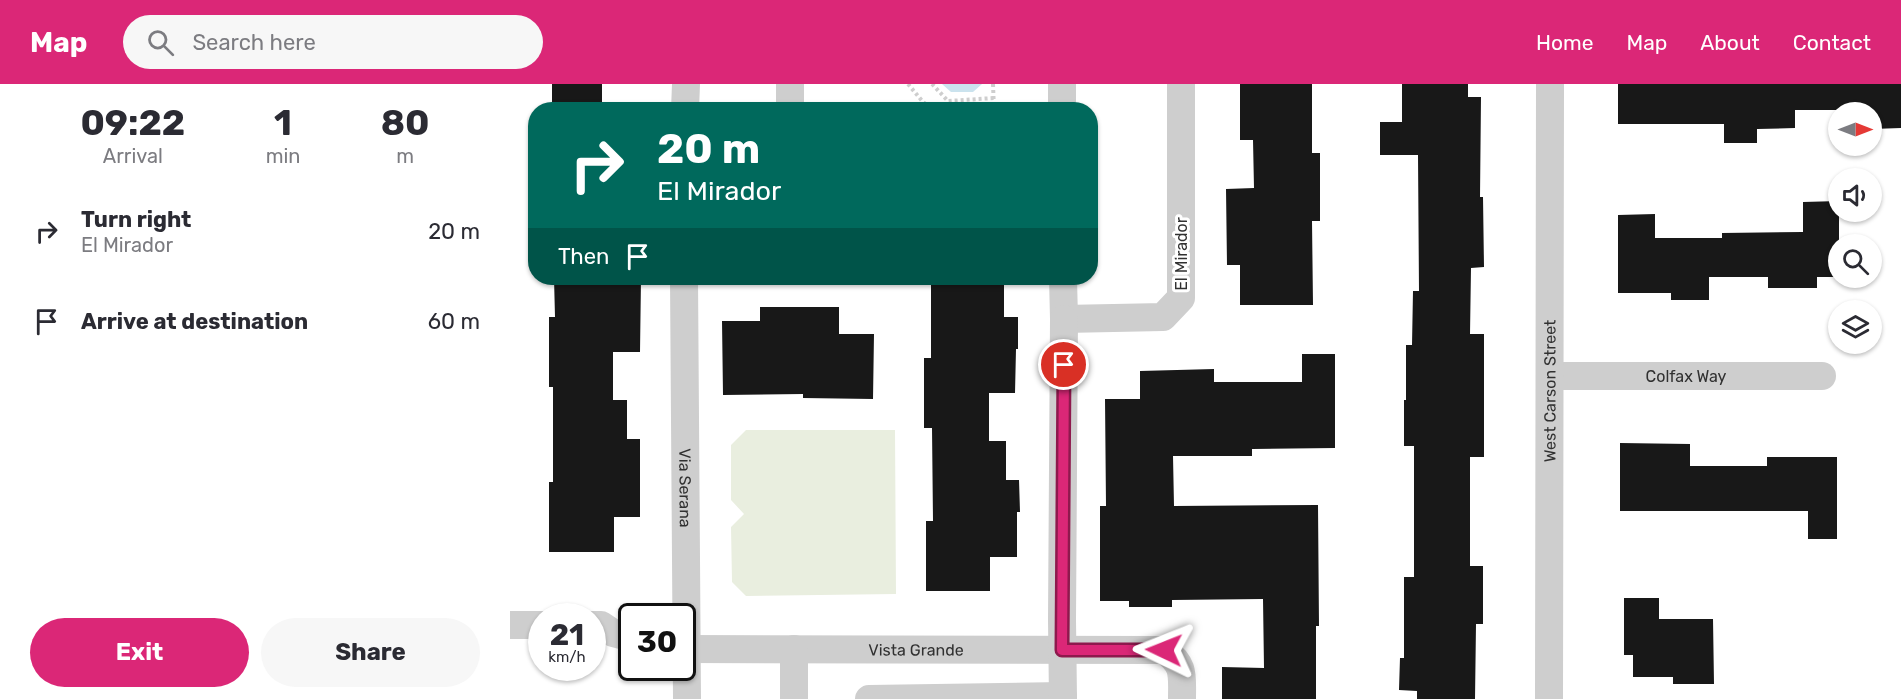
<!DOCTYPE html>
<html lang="en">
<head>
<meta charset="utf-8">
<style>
  body { margin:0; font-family:Rubik,sans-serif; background:#f7f7f7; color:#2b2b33; height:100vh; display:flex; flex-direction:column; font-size:22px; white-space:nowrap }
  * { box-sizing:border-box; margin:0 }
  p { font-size:20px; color:#7c7c81 }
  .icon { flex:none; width:33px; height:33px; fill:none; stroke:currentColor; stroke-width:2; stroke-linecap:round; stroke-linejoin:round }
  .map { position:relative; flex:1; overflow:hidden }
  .sheet { display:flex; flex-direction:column; background:#fff; width:510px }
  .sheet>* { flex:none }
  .guide { position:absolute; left:18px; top:18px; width:570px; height:183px; border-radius:24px; box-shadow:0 2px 4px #0004; background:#00695c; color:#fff; overflow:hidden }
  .needle { width:39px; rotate:90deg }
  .fabs { position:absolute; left:1318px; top:18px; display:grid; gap:12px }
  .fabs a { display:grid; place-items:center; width:54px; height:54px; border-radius:50%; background:#fff; box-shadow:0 2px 4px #0004; font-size:30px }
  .speed { position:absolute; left:18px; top:519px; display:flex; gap:12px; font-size:30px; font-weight:700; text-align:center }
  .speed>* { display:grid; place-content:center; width:78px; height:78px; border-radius:50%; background:#fff; box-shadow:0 2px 4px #0004; line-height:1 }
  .speed small { font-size:15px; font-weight:400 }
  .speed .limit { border:3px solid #111; border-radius:9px; background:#fff; color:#111 }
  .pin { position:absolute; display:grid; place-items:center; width:51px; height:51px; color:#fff; margin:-26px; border:3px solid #fff; border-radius:50%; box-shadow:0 2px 6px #0007 }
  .me { position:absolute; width:66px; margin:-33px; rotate:272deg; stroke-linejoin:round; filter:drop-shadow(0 0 4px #0008) }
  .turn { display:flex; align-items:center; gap:21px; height:126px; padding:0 30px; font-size:27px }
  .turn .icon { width:78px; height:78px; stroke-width:2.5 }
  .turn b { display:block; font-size:42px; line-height:51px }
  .then { display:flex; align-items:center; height:57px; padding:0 30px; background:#0003; gap:12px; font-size:22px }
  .eta { display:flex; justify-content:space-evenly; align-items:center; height:102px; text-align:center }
  .eta b { font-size:36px; font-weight:700; line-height:42px }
  .button { display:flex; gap:12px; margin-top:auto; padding:12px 30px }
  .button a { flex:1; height:69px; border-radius:36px; background:#db2777; color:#fff; font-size:24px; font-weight:700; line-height:69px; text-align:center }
  .button a+a { background:#f7f7f7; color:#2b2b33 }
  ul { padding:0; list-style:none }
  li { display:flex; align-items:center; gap:18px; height:90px; padding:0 30px }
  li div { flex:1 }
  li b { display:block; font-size:22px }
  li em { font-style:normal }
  header { display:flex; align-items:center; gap:36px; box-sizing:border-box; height:84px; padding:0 30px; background:#db2777; color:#fff }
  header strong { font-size:28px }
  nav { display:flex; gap:33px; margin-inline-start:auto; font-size:21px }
  .search { width:420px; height:54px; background:#f7f7f7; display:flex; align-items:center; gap:15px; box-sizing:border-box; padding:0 21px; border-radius:33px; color:#7c7c81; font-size:22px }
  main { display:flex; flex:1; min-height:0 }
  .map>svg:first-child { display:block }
</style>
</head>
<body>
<header>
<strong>Map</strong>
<div class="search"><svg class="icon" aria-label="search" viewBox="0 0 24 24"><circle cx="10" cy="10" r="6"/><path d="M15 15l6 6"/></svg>Search here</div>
<nav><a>Home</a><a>Map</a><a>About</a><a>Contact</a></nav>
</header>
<main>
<section class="sheet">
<div class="eta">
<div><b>09:22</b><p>Arrival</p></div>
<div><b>1</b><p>min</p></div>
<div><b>80</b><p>m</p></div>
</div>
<ul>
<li><svg class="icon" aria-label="right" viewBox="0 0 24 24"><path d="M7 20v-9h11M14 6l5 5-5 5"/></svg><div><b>Turn right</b><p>El Mirador</p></div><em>20 m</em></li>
<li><svg class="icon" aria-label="arrive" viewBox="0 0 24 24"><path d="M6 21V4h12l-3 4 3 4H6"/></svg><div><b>Arrive at destination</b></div><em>60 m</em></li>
</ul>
<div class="button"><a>Exit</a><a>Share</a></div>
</section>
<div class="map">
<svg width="1391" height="615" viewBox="0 0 1391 615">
  <rect width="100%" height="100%" fill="#fff"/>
  <!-- green -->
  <path fill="#e9eedf" d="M 236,346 L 385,346 L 386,510 L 236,512 L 222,498 L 221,443 L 234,430 L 221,416 L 221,361 Z"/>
  <!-- water -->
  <path fill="#cbe3ee" d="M 432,0 L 472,0 L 463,8 L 441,8 Z"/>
  <!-- building -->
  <path fill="#181818" d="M 42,0 L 92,0 L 92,26 L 42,26 Z
    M 730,0 L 802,0 L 802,69 L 810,69 L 810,137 L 802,137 L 803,221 L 730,221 L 730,181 L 717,181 L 716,105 L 744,104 L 743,56 L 730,56 Z
    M 892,0 L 958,0 L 958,13 L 971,13 L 970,113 L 973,113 L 974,183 L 961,184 L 960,250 L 974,250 L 974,373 L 960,373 L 960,482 L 973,482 L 973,540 L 966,540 L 965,615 L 907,615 L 907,607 L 889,606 L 890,574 L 894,574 L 894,493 L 904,493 L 904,362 L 894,362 L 894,316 L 896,316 L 896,261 L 902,261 L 903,207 L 909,207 L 908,71 L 870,71 L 870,38 L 892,38 Z
    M 1108,0 L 1391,0 L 1391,44 L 1362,45 L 1362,28 L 1341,28 L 1341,26 L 1285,26 L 1285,44 L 1247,45 L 1247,59 L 1214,59 L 1214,40 L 1108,40 Z
    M 1329,117 L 1329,193 L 1307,193 L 1307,204 L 1258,204 L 1258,193 L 1199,193 L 1199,216 L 1161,216 L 1161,209 L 1108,209 L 1108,131 L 1145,130 L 1145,154 L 1212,154 L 1212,149 L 1293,148 L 1293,118 Z
    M 44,194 L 131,194 L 130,268 L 103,268 L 103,316 L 117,316 L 117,355 L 130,355 L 130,433 L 104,433 L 104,468 L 39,468 L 39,398 L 43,398 L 43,303 L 39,303 L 39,233 L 45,233 Z
    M 421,194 L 494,194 L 494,233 L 508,233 L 508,265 L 506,265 L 505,309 L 479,309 L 479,357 L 496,357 L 496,396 L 509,396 L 510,428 L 507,428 L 507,473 L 480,473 L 480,507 L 416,507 L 416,437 L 423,437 L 422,344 L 414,344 L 414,274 L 421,274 Z
    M 250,223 L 329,223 L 329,250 L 364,250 L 363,315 L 293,314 L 293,310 L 213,311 L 212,237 L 250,237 Z
    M 792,270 L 825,270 L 825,364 L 742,365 L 742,372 L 663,372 L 664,422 L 808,421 L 809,542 L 806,542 L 806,615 L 712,615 L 712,583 L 754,584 L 753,515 L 662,516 L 662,523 L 619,523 L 619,517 L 590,517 L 590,422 L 596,422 L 595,315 L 630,315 L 630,287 L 704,285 L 704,298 L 792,298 Z
    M 1110,359 L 1180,360 L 1180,382 L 1257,382 L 1257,373 L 1327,373 L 1327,455 L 1298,455 L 1298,427 L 1110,427 Z
    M 1114,514 L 1149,514 L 1149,535 L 1203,535 L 1204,600 L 1163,600 L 1163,593 L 1123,593 L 1123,571 L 1114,571 Z"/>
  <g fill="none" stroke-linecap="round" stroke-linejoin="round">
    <!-- path -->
    <path stroke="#cecece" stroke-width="4" stroke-dasharray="3 3" stroke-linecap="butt" d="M 398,0 L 413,18 L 424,26
      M 422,0 L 438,17 L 484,14
      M 483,0 L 484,26"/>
    <!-- minor -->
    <g stroke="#cecece" stroke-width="28">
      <path d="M 280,0 L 280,26"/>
      <path d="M 552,0 L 552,26"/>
      <path d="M 175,26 L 176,0"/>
      <path id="s1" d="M 174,194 L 177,615"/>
      <path d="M 553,194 L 554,235 L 653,233 L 671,214 L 671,0"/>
      <path id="s2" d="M 1040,292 L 1312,292"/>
      <path d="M 0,541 L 32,541"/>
      <path d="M 82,541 L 91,541 L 103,549 L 122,554"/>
      <path id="s3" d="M 172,565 L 654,566 C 675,581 672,591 672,615"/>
      <path d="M 284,565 L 284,615"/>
      <path d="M 359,615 L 553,612"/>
      <path d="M 553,615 L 552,536 L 554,235"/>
      <path id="s4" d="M 1039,615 L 1040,0"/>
    </g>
  </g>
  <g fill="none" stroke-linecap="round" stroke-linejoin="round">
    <!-- route casing -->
    <g stroke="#8e194d" stroke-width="15">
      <path id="route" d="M 554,281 L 552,566 L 654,566"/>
    </g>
    <!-- route -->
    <use href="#route" stroke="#db2777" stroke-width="10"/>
  </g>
  <g text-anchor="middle" stroke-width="6" stroke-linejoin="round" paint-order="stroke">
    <!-- street labels -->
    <g font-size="16" fill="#313131" stroke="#fff">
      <text transform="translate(671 170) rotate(-90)" y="6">El Mirador</text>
      <text dy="6" stroke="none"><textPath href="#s2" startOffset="136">Colfax Way</textPath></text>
      <text dy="6" stroke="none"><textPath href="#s4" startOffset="308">West Carson Street</textPath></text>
      <text dy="6" stroke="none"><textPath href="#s1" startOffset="210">Via Serana</textPath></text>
      <text dy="6" stroke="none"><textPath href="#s3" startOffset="234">Vista Grande</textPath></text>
    </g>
  </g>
</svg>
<div class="fabs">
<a><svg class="needle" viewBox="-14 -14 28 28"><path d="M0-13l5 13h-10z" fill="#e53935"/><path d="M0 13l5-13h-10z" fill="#7c7c81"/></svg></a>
<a><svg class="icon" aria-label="sound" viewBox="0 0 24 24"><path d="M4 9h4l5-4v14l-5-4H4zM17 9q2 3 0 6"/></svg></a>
<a><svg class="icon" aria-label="search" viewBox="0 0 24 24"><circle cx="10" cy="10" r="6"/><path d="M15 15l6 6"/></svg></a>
<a><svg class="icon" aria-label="layers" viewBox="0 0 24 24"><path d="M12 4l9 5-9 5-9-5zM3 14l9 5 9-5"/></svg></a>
</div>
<div class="speed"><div>21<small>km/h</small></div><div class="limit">30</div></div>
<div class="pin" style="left:554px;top:281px;background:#d93025"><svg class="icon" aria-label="arrive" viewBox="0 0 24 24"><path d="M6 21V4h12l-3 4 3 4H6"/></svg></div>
<svg class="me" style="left:654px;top:566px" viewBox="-20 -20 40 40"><path d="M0-17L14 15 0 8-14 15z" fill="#db2777" stroke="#fff" stroke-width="4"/></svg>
<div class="guide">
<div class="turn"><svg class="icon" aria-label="right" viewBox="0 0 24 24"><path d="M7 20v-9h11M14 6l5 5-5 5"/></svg><div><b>20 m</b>El Mirador</div></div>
<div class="then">Then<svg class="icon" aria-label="arrive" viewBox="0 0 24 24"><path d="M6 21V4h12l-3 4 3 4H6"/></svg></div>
</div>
</div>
</main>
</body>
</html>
